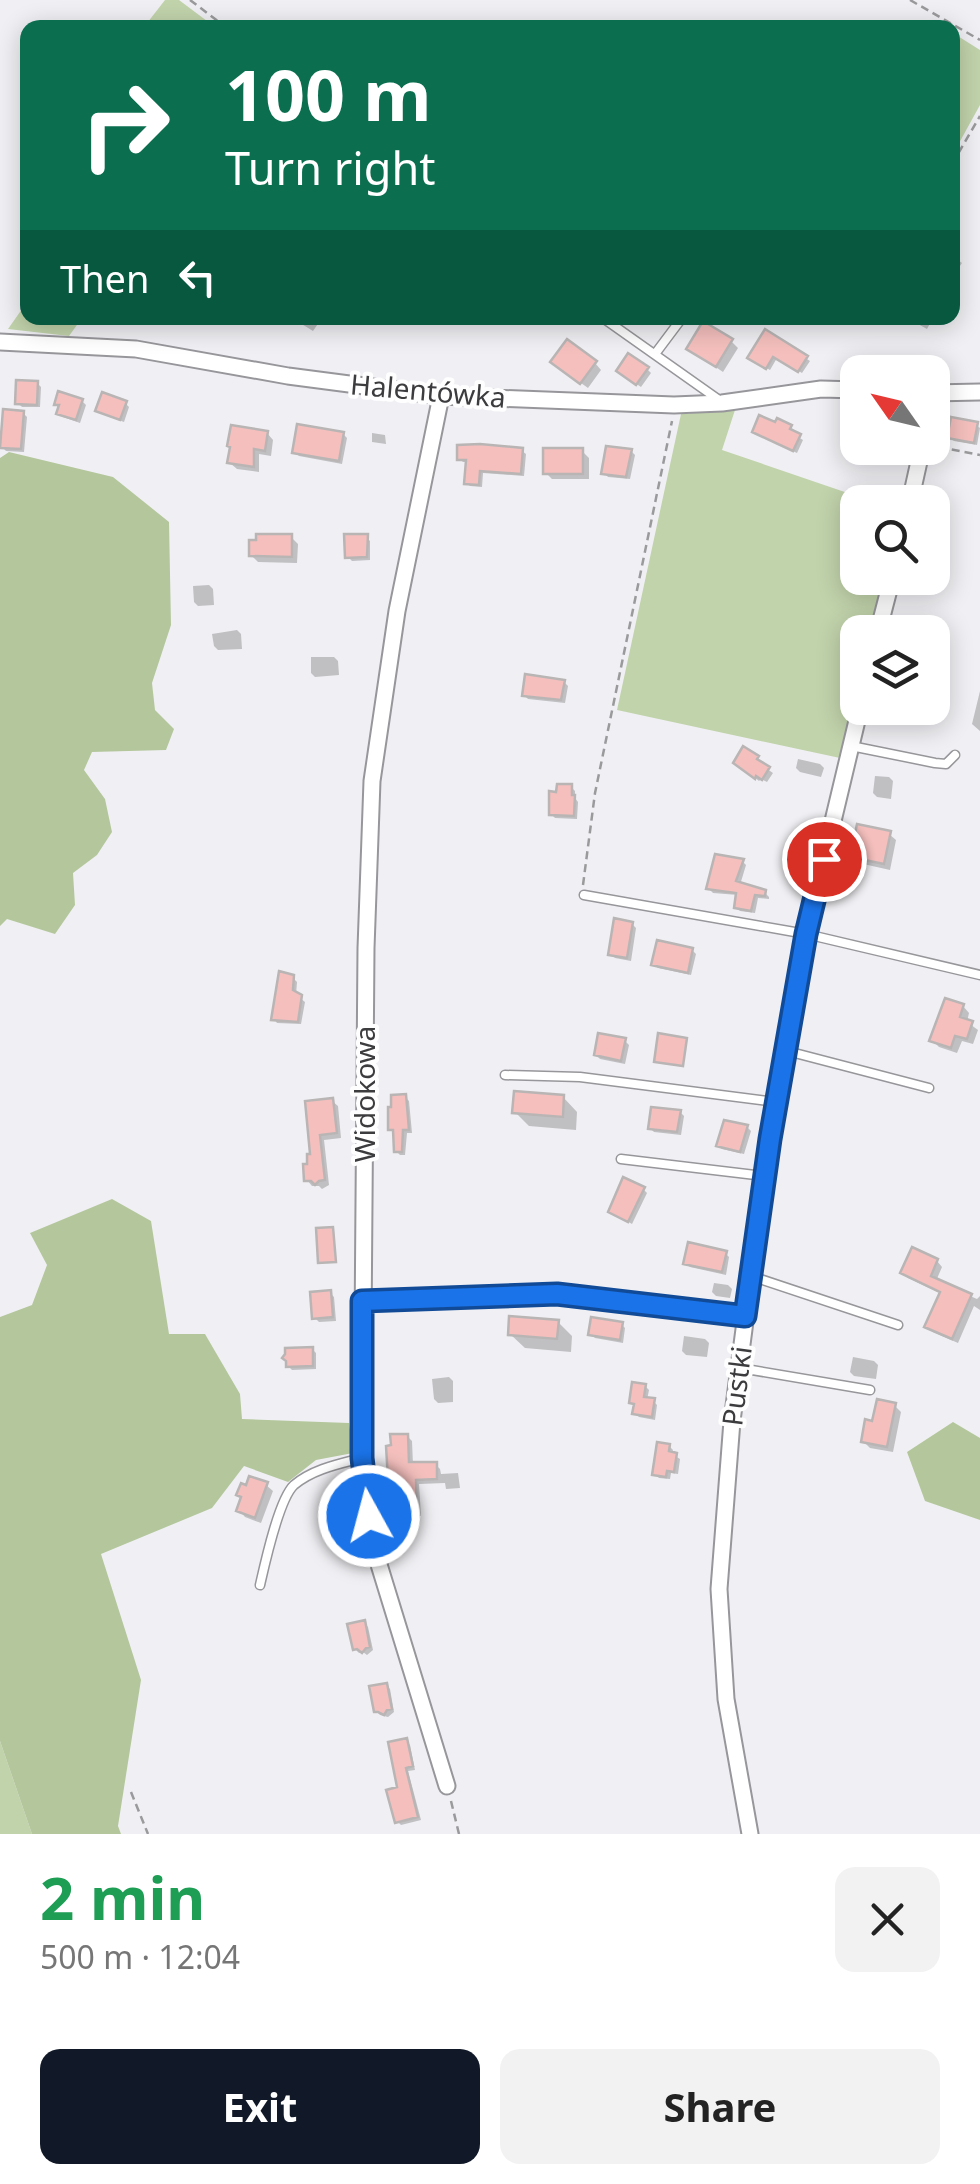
<!DOCTYPE html>
<html lang="en">
<head>
<meta charset="utf-8">
<style>
  body { margin:0; font-family:"Noto Sans",sans-serif; background:#f2f2f2; color:#222; height:100vh; display:flex; flex-direction:column; font-size:38px; white-space:nowrap }
  * { box-sizing:border-box; margin:0 }
  p { font-size:32px; color:#767676 }
  .icon { flex:none; width:55px; height:55px; fill:none; stroke:currentColor; stroke-width:2; stroke-linecap:round; stroke-linejoin:round }
  .map { position:relative; height:1834px; overflow:hidden }
  .sheet { display:flex; flex-direction:column; background:#fff; flex:1 }
  .sheet>* { flex:none }
  .top-card { position:absolute; left:20px; top:20px; width:940px; height:305px; border-radius:20px; box-shadow:0 5px 25px #0003; background:#0b6e4f; color:#fff; overflow:hidden }
  .needle { width:65px; rotate:304deg }
  .fabs { position:absolute; left:840px; top:355px; display:grid; gap:20px }
  .fabs a { display:grid; place-items:center; width:110px; height:110px; border-radius:20px; background:#fff; box-shadow:0 5px 25px #0003; font-size:50px }
  .pin { position:absolute; display:grid; place-items:center; width:85px; height:85px; color:#fff; margin:-42px; border:5px solid #fff; border-radius:50%; box-shadow:0 2px 10px #0007 }
  .me { position:absolute; width:110px; margin:-55px; rotate:353deg; stroke-linejoin:round; filter:drop-shadow(0 0 8px #0008) }
  .turn { display:flex; align-items:center; gap:35px; height:210px; padding:0 40px; font-size:45px }
  .turn .icon { width:130px; height:130px; stroke-width:2.5 }
  .turn b { display:block; font-size:70px; line-height:85px }
  .then { display:flex; align-items:center; height:95px; padding:0 40px; background:#0003; gap:20px; font-size:38px }
  .round { display:grid; place-items:center; flex:none; width:105px; height:105px; border-radius:20px; background:#f2f2f2 }
  .summary { display:flex; align-items:center; justify-content:space-between; height:170px; padding:0 40px }
  h1 { font-size:60px; font-weight:700; line-height:75px; color:#1e9e55 }
  .button { display:flex; gap:20px; margin-top:auto; padding:20px 40px }
  .button a { flex:1; height:115px; border-radius:20px; background:#111827; color:#fff; font-size:40px; font-weight:700; line-height:115px; text-align:center }
  .button a+a { background:#f2f2f2; color:#222 }
  .map>svg:first-child { display:block }
</style>
</head>
<body>
<div class="map">
<svg width="980" height="1834" viewBox="0 0 980 1834">
  <rect width="100%" height="100%" fill="#f0f0f4"/>
  <!-- green -->
  <path fill="#c1d3ab" d="M 165,0 L 179,0 L 215,27 L 144,27 Z
    M 953,33 L 980,50 L 980,105 L 953,154 Z
    M 27,302 L 28,318 L 82,318 L 69,336 L 8,329 Z
    M 735,410 L 722,450 L 874,502 L 858,502 L 858,578 L 884,578 L 870,632 L 858,632 L 857,684 L 840,758 L 617,710 L 681,414 Z
    M 0,1741 L 32,1834 L 0,1834 Z"/>
  <!-- forest -->
  <path fill="#b4c79c" d="M 9,452 L 113,477 L 169,522 L 171,625 L 152,683 L 155,710 L 174,729 L 166,750 L 92,752 L 84,770 L 105,799 L 112,832 L 97,855 L 73,873 L 75,905 L 55,934 L 7,919 L 0,926 L 0,458 Z
    M 112,1199 L 151,1221 L 169,1334 L 205,1334 L 240,1394 L 242,1419 L 349,1423 L 353,1453 L 316,1460 L 288,1482 L 244,1466 L 212,1508 L 101,1554 L 141,1680 L 118,1826 L 121,1834 L 32,1834 L 0,1741 L 0,1317 L 32,1305 L 47,1265 L 30,1233 Z
    M 953,1422 L 980,1438 L 980,1520 L 925,1501 L 907,1452 Z"/>
  <!-- shadow -->
  <path fill="#0003" d="M 952,250 L 959,257 L 958,260 L 962,263 L 956,272 L 952,270 Z
    M 292,318 L 322,318 L 313,331 Z
    M 907,318 L 933,318 L 927,329 Z
    M 765,332 L 810,361 L 802,373 L 777,358 L 770,370 L 754,361 Z
    M 731,341 L 738,348 L 723,372 L 689,349 Z
    M 595,363 L 601,370 L 588,388 L 560,368 Z
    M 647,369 L 651,373 L 641,387 L 623,375 Z
    M 37,383 L 41,387 L 40,407 L 22,407 L 18,403 Z
    M 82,401 L 86,405 L 80,423 L 63,417 L 59,413 L 60,408 L 56,404 Z
    M 125,403 L 129,407 L 124,422 L 102,414 L 98,410 Z
    M 23,413 L 27,417 L 24,452 L 6,451 L 2,447 Z
    M 976,425 L 980,428 L 977,445 L 954,441 L 950,437 Z
    M 791,427 L 795,431 L 793,434 L 803,440 L 797,453 L 759,435 Z
    M 267,433 L 273,440 L 271,456 L 259,454 L 259,472 L 237,469 L 230,463 Z
    M 372,433 L 385,435 L 386,444 L 372,442 Z
    M 343,434 L 347,438 L 342,464 L 299,456 L 295,452 Z
    M 522,451 L 526,454 L 524,476 L 483,473 L 482,487 L 470,486 L 467,483 L 468,462 L 463,462 L 460,459 Z
    M 582,451 L 589,458 L 589,479 L 552,479 L 546,473 Z
    M 631,451 L 635,455 L 630,479 L 608,477 L 604,473 Z
    M 291,537 L 298,544 L 297,563 L 258,562 L 251,555 Z
    M 366,537 L 370,541 L 370,560 L 352,561 L 348,557 Z
    M 209,585 L 213,589 L 214,605 L 198,606 L 194,602 L 193,586 Z
    M 237,630 L 241,634 L 242,649 L 218,650 L 214,646 L 212,634 Z
    M 311,657 L 334,657 L 338,661 L 339,675 L 315,677 L 311,673 Z
    M 564,682 L 568,686 L 565,703 L 528,699 L 524,695 Z
    M 980,691 L 980,731 L 972,724 Z
    M 758,758 L 761,762 L 760,764 L 773,773 L 767,782 L 761,779 L 759,781 L 740,766 Z
    M 798,759 L 820,764 L 824,768 L 821,777 L 800,772 L 796,768 Z
    M 875,776 L 889,777 L 893,781 L 891,799 L 877,797 L 873,793 Z
    M 571,787 L 575,791 L 575,798 L 578,802 L 577,819 L 555,818 L 551,814 Z
    M 889,834 L 896,840 L 890,870 L 859,863 L 852,856 Z
    M 742,861 L 746,865 L 740,885 L 765,893 L 769,897 L 769,899 L 758,898 L 755,913 L 740,911 L 736,907 L 738,895 L 713,893 L 709,889 Z
    M 632,924 L 636,928 L 631,961 L 615,958 L 611,954 Z
    M 692,950 L 696,954 L 691,975 L 658,968 L 654,964 Z
    M 293,978 L 297,982 L 296,995 L 305,1002 L 301,1024 L 277,1023 L 274,1019 Z
    M 963,1006 L 969,1013 L 967,1022 L 978,1030 L 973,1044 L 962,1041 L 957,1053 L 939,1047 L 932,1040 Z
    M 625,1041 L 629,1045 L 625,1064 L 600,1059 L 596,1055 Z
    M 405,1097 L 409,1101 L 412,1133 L 407,1133 L 405,1155 L 400,1155 L 396,1151 L 396,1134 L 390,1129 Z
    M 563,1097 L 577,1112 L 576,1130 L 529,1126 L 515,1112 Z
    M 332,1101 L 338,1106 L 341,1138 L 324,1140 L 329,1185 L 322,1189 L 319,1186 L 312,1186 L 307,1180 L 313,1157 L 308,1103 Z
    M 680,1112 L 684,1116 L 681,1135 L 654,1132 L 650,1128 Z
    M 747,1127 L 751,1131 L 744,1154 L 722,1149 L 718,1146 Z
    M 643,1189 L 647,1193 L 632,1224 L 611,1212 Z
    M 725,1253 L 729,1257 L 726,1275 L 690,1267 L 686,1263 Z
    M 937,1261 L 942,1267 L 936,1281 L 977,1299 L 980,1296 L 980,1310 L 974,1306 L 958,1343 L 933,1332 L 927,1327 L 942,1294 L 908,1278 L 903,1273 Z
    M 714,1283 L 728,1285 L 732,1289 L 730,1298 L 716,1296 L 712,1292 Z
    M 330,1293 L 334,1297 L 336,1321 L 319,1322 L 315,1318 Z
    M 558,1322 L 572,1336 L 571,1352 L 525,1348 L 510,1334 Z
    M 621,1324 L 625,1328 L 623,1343 L 595,1338 L 591,1334 Z
    M 684,1336 L 705,1339 L 709,1343 L 707,1357 L 686,1355 L 682,1351 Z
    M 312,1349 L 316,1353 L 316,1369 L 292,1370 L 288,1366 Z
    M 853,1357 L 874,1361 L 878,1365 L 876,1379 L 854,1376 L 850,1372 Z
    M 449,1377 L 453,1381 L 453,1402 L 438,1403 L 434,1399 L 432,1379 Z
    M 645,1386 L 649,1390 L 647,1400 L 653,1401 L 657,1405 L 655,1420 L 639,1417 L 635,1413 L 636,1407 L 631,1402 Z
    M 895,1406 L 901,1412 L 893,1452 L 870,1448 L 863,1441 L 874,1424 Z
    M 407,1436 L 412,1441 L 413,1465 L 436,1465 L 440,1469 L 441,1474 L 458,1473 L 460,1488 L 446,1489 L 445,1483 L 419,1484 L 421,1516 L 400,1517 L 396,1512 L 395,1484 L 390,1479 Z
    M 669,1446 L 673,1450 L 672,1454 L 680,1459 L 678,1474 L 671,1473 L 670,1479 L 659,1478 L 655,1474 Z
    M 266,1485 L 273,1491 L 261,1523 L 245,1517 L 239,1510 Z
    M 364,1623 L 368,1627 L 373,1650 L 367,1655 L 363,1652 L 359,1653 L 355,1649 Z
    M 386,1685 L 390,1689 L 394,1712 L 388,1717 L 380,1715 L 376,1711 Z
    M 406,1741 L 410,1745 L 415,1770 L 408,1771 L 421,1820 L 401,1825 L 397,1821 Z"/>
  <!-- building -->
  <path fill="#f4bfbd" stroke="#bab5b5" stroke-width="2.5" d="M 703,321 L 733,339 L 716,367 L 686,349 Z
    M 765,329 L 808,356 L 798,372 L 773,357 L 766,369 L 747,358 Z
    M 567,339 L 597,361 L 580,384 L 550,362 Z
    M 628,353 L 649,367 L 636,385 L 616,371 Z
    M 16,380 L 38,381 L 37,405 L 15,404 Z
    M 58,391 L 83,399 L 76,420 L 56,414 L 59,405 L 54,405 Z
    M 102,392 L 127,401 L 120,420 L 95,411 Z
    M 3,409 L 24,411 L 21,449 L 0,448 Z
    M 759,415 L 775,422 L 777,418 L 792,425 L 790,429 L 801,434 L 793,451 L 752,432 Z
    M 951,417 L 978,422 L 974,443 L 947,438 Z
    M 297,424 L 344,432 L 339,461 L 292,453 Z
    M 231,425 L 268,431 L 265,451 L 254,449 L 254,467 L 227,463 L 230,447 L 227,446 Z
    M 480,444 L 523,448 L 521,474 L 480,471 L 479,485 L 464,484 L 466,460 L 457,460 L 457,445 Z
    M 606,446 L 632,449 L 626,477 L 601,474 Z
    M 543,448 L 583,448 L 583,474 L 543,474 Z
    M 256,534 L 292,534 L 292,557 L 249,556 L 249,540 L 256,540 Z
    M 344,534 L 368,534 L 367,557 L 345,558 Z
    M 525,674 L 565,680 L 561,700 L 522,696 Z
    M 743,746 L 759,756 L 757,759 L 770,767 L 762,780 L 756,776 L 755,779 L 733,763 Z
    M 557,784 L 572,784 L 572,795 L 575,795 L 574,816 L 549,815 L 549,791 L 556,792 Z
    M 857,824 L 891,831 L 884,864 L 850,857 Z
    M 715,854 L 744,859 L 736,881 L 766,890 L 765,896 L 755,895 L 751,911 L 734,908 L 736,893 L 706,889 Z
    M 614,918 L 633,922 L 627,958 L 608,955 Z
    M 657,940 L 693,948 L 688,973 L 651,965 Z
    M 279,971 L 294,975 L 293,990 L 302,995 L 298,1022 L 271,1020 Z
    M 945,998 L 964,1004 L 960,1017 L 973,1021 L 967,1039 L 955,1036 L 951,1048 L 929,1041 Z
    M 598,1033 L 626,1038 L 621,1061 L 594,1055 Z
    M 658,1033 L 687,1038 L 683,1066 L 654,1062 Z
    M 514,1091 L 564,1095 L 563,1117 L 512,1113 Z
    M 406,1094 L 409,1130 L 403,1130 L 402,1152 L 394,1152 L 393,1130 L 388,1130 L 388,1107 L 391,1107 L 391,1095 Z
    M 333,1098 L 337,1133 L 320,1135 L 325,1180 L 319,1181 L 315,1185 L 311,1181 L 304,1181 L 303,1164 L 307,1164 L 307,1154 L 310,1154 L 305,1101 Z
    M 651,1107 L 681,1110 L 677,1132 L 648,1129 Z
    M 724,1120 L 748,1125 L 740,1152 L 716,1146 Z
    M 623,1177 L 645,1187 L 628,1222 L 608,1212 Z
    M 333,1227 L 336,1262 L 318,1263 L 316,1228 Z
    M 688,1242 L 727,1251 L 722,1272 L 683,1264 Z
    M 912,1247 L 938,1259 L 931,1276 L 972,1294 L 952,1339 L 924,1327 L 940,1292 L 900,1273 Z
    M 331,1290 L 333,1317 L 312,1319 L 310,1292 Z
    M 509,1316 L 559,1320 L 557,1339 L 508,1335 Z
    M 591,1317 L 623,1322 L 620,1340 L 588,1335 Z
    M 313,1347 L 313,1366 L 286,1367 L 286,1361 L 282,1358 L 285,1354 L 285,1348 Z
    M 632,1382 L 646,1384 L 644,1397 L 655,1398 L 652,1417 L 632,1414 L 634,1404 L 629,1403 Z
    M 877,1399 L 896,1403 L 887,1447 L 861,1442 L 865,1419 L 872,1421 Z
    M 390,1434 L 408,1434 L 409,1462 L 437,1462 L 437,1479 L 416,1480 L 417,1512 L 393,1513 L 392,1480 L 388,1480 L 386,1446 L 391,1445 Z
    M 657,1442 L 670,1444 L 669,1451 L 677,1453 L 674,1472 L 667,1471 L 666,1477 L 652,1475 Z
    M 249,1476 L 268,1482 L 255,1518 L 236,1511 L 241,1497 L 236,1495 L 241,1483 L 246,1485 Z
    M 365,1620 L 370,1647 L 366,1648 L 362,1653 L 357,1649 L 353,1650 L 347,1624 Z
    M 387,1683 L 392,1709 L 387,1710 L 384,1715 L 378,1712 L 374,1712 L 369,1686 Z
    M 407,1738 L 413,1766 L 406,1768 L 418,1817 L 395,1823 L 386,1790 L 397,1787 L 388,1742 Z"/>
  <g fill="none" stroke-linecap="round" stroke-linejoin="round">
    <!-- service casing -->
    <g stroke="#97979b" stroke-width="11">
      <path id="service" d="M 603,318 L 719,400
        M 655,354 L 682,318
        M 851,746 L 935,763 L 946,764 L 955,755
        M 584,895 L 806,934 L 980,975
        M 787,1051 L 929,1088
        M 505,1075 L 580,1077 L 776,1102
        M 621,1159 L 764,1176
        M 751,1276 L 898,1325
        M 362,1301 L 557,1294 L 745,1317
        M 740,1368 L 870,1390
        M 260,1585 C 265,1563 279,1499 294,1485 C 313,1469 339,1464 362,1458"/>
    </g>
    <!-- minor casing -->
    <g stroke="#97979b" stroke-width="19">
      <path id="minor" d="M 0,342 L 136,349 L 288,376 L 441,396 L 674,405 L 722,403 L 821,389 L 858,390
        M 932,393 L 980,392
        M 441,396 L 397,611 L 372,781 L 366,948 L 362,1458 L 373,1545 L 447,1786
        M 910,502 L 922,448
        M 878,632 L 892,578
        M 750,1834 L 726,1699 L 719,1589 L 732,1421 L 764,1176 L 806,934 L 860,708"/>
    </g>
    <!-- path -->
    <path stroke="#9a9a9d" stroke-width="2.5" stroke-dasharray="8 5" stroke-linecap="butt" d="M 190,0 L 227,28
      M 910,0 L 980,40
      M 952,164 L 980,116
      M 939,447 L 980,455
      M 583,885 L 595,793 L 672,421
      M 131,1792 L 148,1834
      M 451,1801 L 459,1834"/>
    <!-- service -->
    <use href="#service" stroke="#fff" stroke-width="8"/>
    <!-- minor -->
    <use href="#minor" stroke="#fff" stroke-width="15"/>
  </g>
  <g fill="none" stroke-linecap="round" stroke-linejoin="round">
    <!-- route casing -->
    <g stroke="#114b97" stroke-width="25">
      <path id="route" d="M 369,1516 L 362,1458 L 362,1301 L 557,1294 L 745,1316 L 770,1139 L 806,934 L 824,859"/>
    </g>
    <!-- route -->
    <use href="#route" stroke="#1a73e8" stroke-width="18"/>
  </g>
  <g text-anchor="middle" stroke-width="8" stroke-linejoin="round" paint-order="stroke">
    <!-- street labels -->
    <g font-size="28" fill="#3c3c3e" stroke="#fefeff">
      <text transform="translate(428 391) rotate(5)" y="10">Halentówka</text>
      <text transform="translate(365 1094) rotate(-90)" y="10">Widokowa</text>
      <text transform="translate(737 1386) rotate(-83)" y="10">Pustki</text>
    </g>
  </g>
</svg>
<div class="fabs">
<a><svg class="needle" viewBox="-14 -14 28 28"><path d="M0-13l5 13h-10z" fill="#e53935"/><path d="M0 13l5-13h-10z" fill="#767676"/></svg></a>
<a><svg class="icon" aria-label="search" viewBox="0 0 24 24"><circle cx="10" cy="10" r="6"/><path d="M15 15l6 6"/></svg></a>
<a><svg class="icon" aria-label="layers" viewBox="0 0 24 24"><path d="M12 4l9 5-9 5-9-5zM3 14l9 5 9-5"/></svg></a>
</div>
<div class="pin" style="left:824px;top:859px;background:#d93025"><svg class="icon" aria-label="arrive" viewBox="0 0 24 24"><path d="M6 21V4h12l-3 4 3 4H6"/></svg></div>
<svg class="me" style="left:369px;top:1516px" viewBox="-20 -20 40 40"><circle r="17" fill="#1a73e8" stroke="#fff" stroke-width="3"/><path d="M0-11L8 9 0 5-8 9z" fill="#fff"/></svg>
<div class="top-card">
<div class="turn"><svg class="icon" aria-label="right" viewBox="0 0 24 24"><path d="M7 20v-9h11M14 6l5 5-5 5"/></svg><div><b>100 m</b>Turn right</div></div>
<div class="then">Then<svg class="icon" aria-label="left" viewBox="0 0 24 24"><path d="M17 20v-9H6M10 6l-5 5 5 5"/></svg></div>
</div>
</div>
<section class="sheet">
<div class="summary"><div><h1>2 min</h1><p>500 m · 12:04</p></div><a class="round"><svg class="icon" aria-label="close" viewBox="0 0 24 24"><path d="M6 6l12 12M18 6L6 18"/></svg></a></div>
<div class="button"><a>Exit</a><a>Share</a></div>
</section>
</body>
</html>
